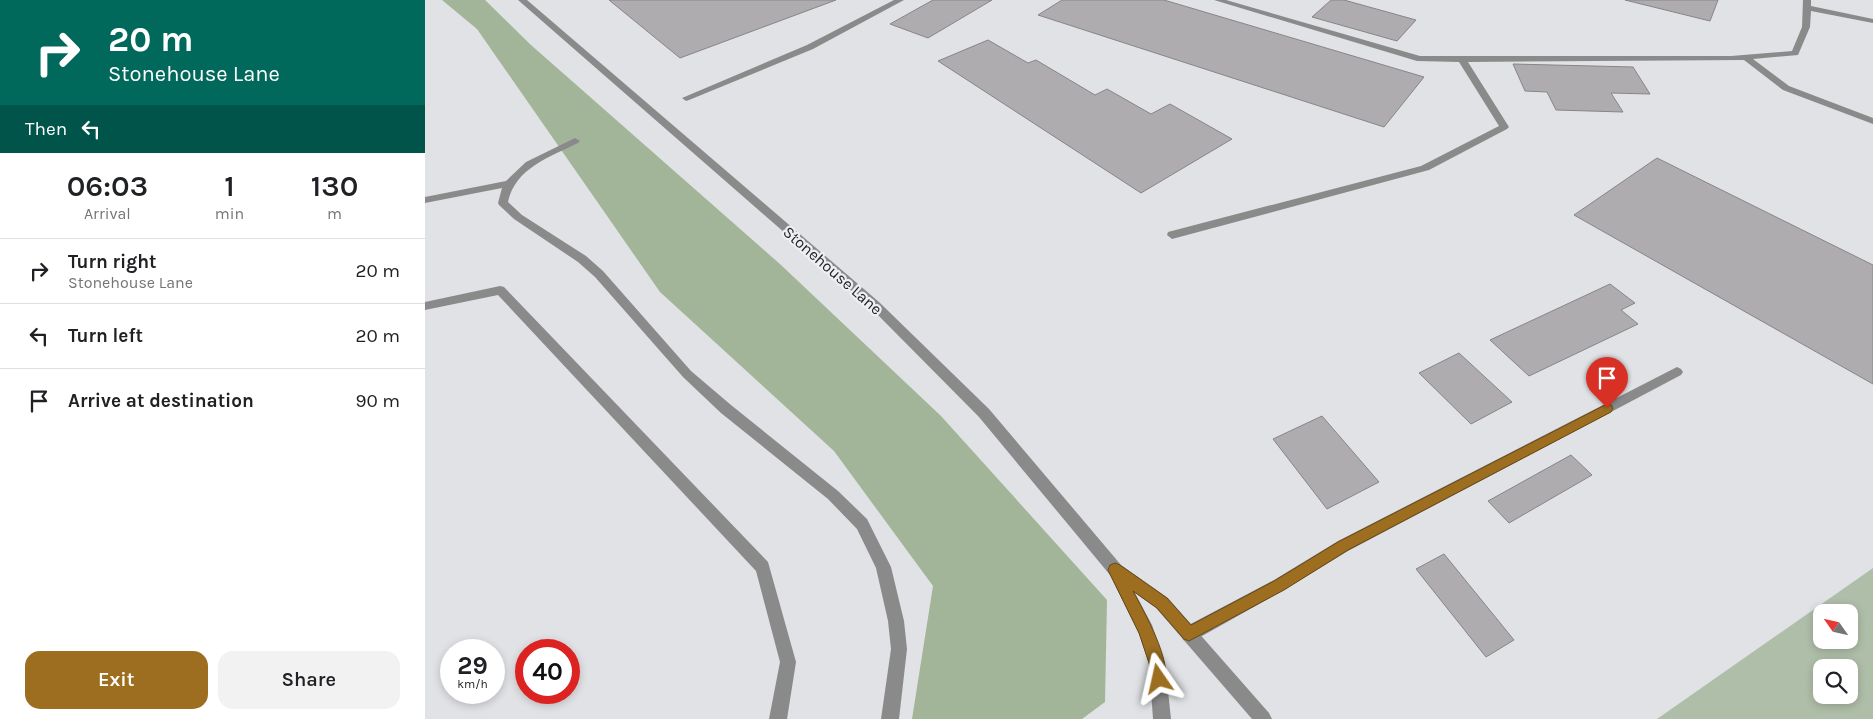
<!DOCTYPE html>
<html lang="en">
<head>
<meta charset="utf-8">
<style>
  body { margin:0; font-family:Karla,sans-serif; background:#f2f2f2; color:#202124; height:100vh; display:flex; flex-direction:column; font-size:19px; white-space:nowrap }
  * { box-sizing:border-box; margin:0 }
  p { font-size:16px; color:#757577 }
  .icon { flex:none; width:28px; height:28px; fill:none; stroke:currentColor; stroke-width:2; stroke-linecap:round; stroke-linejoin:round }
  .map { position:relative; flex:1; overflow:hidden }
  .sheet { display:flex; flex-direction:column; background:#fff; width:425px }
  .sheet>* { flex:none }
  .guide { background:#00695c; color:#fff; overflow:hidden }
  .needle { width:32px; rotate:304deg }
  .controls { position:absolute; left:1388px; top:604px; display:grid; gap:10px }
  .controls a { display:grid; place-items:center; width:45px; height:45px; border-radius:10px; background:#fff; box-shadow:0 2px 8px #0003; font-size:25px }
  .speed { position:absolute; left:15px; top:639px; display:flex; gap:10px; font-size:25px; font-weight:700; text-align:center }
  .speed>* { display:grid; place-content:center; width:65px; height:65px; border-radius:50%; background:#fff; box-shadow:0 2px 8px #0003; line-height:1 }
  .speed small { font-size:12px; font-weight:400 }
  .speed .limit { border:8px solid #d22; background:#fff; color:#111 }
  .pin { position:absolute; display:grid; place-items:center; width:42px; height:42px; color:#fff; margin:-51px -21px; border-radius:50% 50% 50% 0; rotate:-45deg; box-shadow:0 0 5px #0007 }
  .pin .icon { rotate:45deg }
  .me { position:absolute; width:55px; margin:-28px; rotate:349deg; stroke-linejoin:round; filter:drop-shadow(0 0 4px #0008) }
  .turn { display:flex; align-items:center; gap:18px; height:105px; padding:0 25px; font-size:22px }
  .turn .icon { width:65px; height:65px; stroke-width:2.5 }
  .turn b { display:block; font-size:35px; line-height:42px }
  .then { display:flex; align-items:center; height:48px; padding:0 25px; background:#0003; gap:10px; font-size:19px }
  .eta { display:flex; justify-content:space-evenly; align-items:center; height:85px; text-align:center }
  .eta b { font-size:30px; font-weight:600; line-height:35px }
  .cta { display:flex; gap:10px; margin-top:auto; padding:10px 25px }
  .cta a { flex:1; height:58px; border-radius:15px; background:#9d6e20; color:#fff; font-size:20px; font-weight:600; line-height:58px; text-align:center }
  .cta a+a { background:#f2f2f2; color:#202124 }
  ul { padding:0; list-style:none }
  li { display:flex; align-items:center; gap:15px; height:65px; padding:0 25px; border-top:1px solid #e0e0e0 }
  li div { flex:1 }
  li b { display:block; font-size:19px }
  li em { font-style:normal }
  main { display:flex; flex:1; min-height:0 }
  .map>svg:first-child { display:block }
</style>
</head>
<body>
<main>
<section class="sheet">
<div class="guide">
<div class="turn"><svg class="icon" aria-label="right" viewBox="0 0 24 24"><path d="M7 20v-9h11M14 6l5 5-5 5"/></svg><div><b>20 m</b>Stonehouse Lane</div></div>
<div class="then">Then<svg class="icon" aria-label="left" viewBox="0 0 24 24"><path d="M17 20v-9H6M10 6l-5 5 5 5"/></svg></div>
</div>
<div class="eta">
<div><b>06:03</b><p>Arrival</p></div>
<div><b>1</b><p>min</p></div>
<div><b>130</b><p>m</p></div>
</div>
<ul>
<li><svg class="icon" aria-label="right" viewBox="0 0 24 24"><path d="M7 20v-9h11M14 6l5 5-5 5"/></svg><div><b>Turn right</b><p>Stonehouse Lane</p></div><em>20 m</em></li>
<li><svg class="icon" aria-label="left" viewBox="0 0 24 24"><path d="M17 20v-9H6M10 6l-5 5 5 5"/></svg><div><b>Turn left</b></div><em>20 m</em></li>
<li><svg class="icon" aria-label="arrive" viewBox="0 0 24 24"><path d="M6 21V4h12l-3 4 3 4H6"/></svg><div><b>Arrive at destination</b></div><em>90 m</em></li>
</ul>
<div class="cta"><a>Exit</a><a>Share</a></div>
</section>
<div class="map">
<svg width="1448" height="719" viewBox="0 0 1448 719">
  <rect width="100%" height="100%" fill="#e0e2e5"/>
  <!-- green -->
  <path fill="#afbea8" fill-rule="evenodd" d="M 1448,568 L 1448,719 L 1232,719 ZM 1396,612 L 1424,612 L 1424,640 L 1396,640 ZM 1396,668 L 1424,668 L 1424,695 L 1396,695 Z"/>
  <!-- forest -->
  <path fill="#a2b598" d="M 17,0 L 60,0 L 106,45 L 356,265 L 516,416 L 682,600 L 680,702 L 657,719 L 487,719 L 508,586 L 409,451 L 235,292 L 52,29 Z"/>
  <!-- building -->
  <path fill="#aeacae" stroke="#878587" d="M 184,0 L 411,0 L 255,58 Z
    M 508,0 L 567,0 L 503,38 L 465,24 Z
    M 637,0 L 739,0 L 999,77 L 959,127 L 613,15 Z
    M 906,0 L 919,0 L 991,20 L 972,41 L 887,17 Z
    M 1200,0 L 1293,0 L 1285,21 Z
    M 563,40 L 603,63 L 611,60 L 670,95 L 682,89 L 726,114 L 745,104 L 807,139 L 716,193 L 513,61 Z
    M 1088,64 L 1208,67 L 1225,94 L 1186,93 L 1198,112 L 1131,110 L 1122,92 L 1100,91 Z
    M 1232,158 L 1448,265 L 1448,384 L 1149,215 Z
    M 1185,284 L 1210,303 L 1196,310 L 1213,324 L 1104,376 L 1065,340 Z
    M 1034,353 L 1087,402 L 1046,424 L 994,373 Z
    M 897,416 L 954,482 L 902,509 L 848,439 Z
    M 1146,455 L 1167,475 L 1084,523 L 1063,501 Z
    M 1019,554 L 1089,640 L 1061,657 L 991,569 Z"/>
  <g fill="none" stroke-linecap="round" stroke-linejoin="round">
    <!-- service -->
    <path fill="#8b8a8b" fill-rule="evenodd" d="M 469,0 L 479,0 L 388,49 L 264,100 L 261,101 L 257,98 L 382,45 Z
      M 789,0 L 801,0 L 995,56 L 1306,56 L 1367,51 L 1377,27 L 1378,0 L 1386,0 L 1386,6 L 1448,19 L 1448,23 L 1386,11 L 1385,27 L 1373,55 L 1328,59 L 1364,86 L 1448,118 L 1448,124 L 1358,90 L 1319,60 L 1043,62 L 1084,127 L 1082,129 L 1004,170 L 747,239 L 742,235 L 743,232 L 996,166 L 1074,126 L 1034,62 L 992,61 Z
      M 150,138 L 155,141 L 153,143 C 125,157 90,168 83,202 L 97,215 L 161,256 L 178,271 L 266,371 L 306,405 L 413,491 L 442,519 L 466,567 L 479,621 L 482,649 L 474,719 L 456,719 L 466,649 L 463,621 L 451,568 L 432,529 L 403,499 L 296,413 L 258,377 L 170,277 L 153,262 L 89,219 L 74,205 L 73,203 L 77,188 L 0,203 L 0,197 L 81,181 L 101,162 Z
      M 75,286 L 79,287 L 343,562 L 371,662 L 362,719 L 344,719 L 355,662 L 331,571 L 73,295 L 0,310 L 0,302 Z
      M 1252,367 L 1256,369 L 1258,372 L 1256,375 L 923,551 L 859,590 L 770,640 L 764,642 L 758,640 L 756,634 L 758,628 L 849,580 L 913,541 Z"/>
    <!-- tertiary -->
    <path fill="#8b8a8b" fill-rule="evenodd" d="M 93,0 L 102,0 L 454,302 L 564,409 L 696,565 L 743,598 L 844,713 L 847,719 L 827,719 L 731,608 L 710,593 L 727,625 L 740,663 L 746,719 L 728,719 L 724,663 L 714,634 L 685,575 L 554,417 L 446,308 Z"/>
  </g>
  <!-- route -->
  <path fill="#9d6e20" stroke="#664815" d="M 1182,404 L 1186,405 L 1188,408 L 1186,412 L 923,550 L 859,590 L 764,641 L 759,639 L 732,608 L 708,591 C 719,612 748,662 739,684 L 734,687 L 728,684 L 724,663 L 714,633 L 683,570 L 685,565 L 690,563 L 695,565 L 742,598 L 766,625 L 849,581 L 913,542 Z"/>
  <g text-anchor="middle" stroke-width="4.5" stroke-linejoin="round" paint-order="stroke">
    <!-- street labels -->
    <g font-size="16" fill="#212222" stroke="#edeff2">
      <text transform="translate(408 270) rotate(41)" y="6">Stonehouse Lane</text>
    </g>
  </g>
</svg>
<div class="controls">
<a><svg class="needle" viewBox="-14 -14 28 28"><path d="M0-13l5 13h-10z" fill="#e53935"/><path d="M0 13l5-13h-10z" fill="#757577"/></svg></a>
<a><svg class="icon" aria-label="search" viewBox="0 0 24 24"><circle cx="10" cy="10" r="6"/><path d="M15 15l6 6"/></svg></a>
</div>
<div class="speed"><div>29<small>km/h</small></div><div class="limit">40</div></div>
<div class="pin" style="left:1182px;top:408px;background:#d93025"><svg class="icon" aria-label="arrive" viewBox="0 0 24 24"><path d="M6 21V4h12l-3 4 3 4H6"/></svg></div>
<svg class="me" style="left:734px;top:679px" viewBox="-20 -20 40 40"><path d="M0-17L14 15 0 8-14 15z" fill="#9d6e20" stroke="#fff" stroke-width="4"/></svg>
</div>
</main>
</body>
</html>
